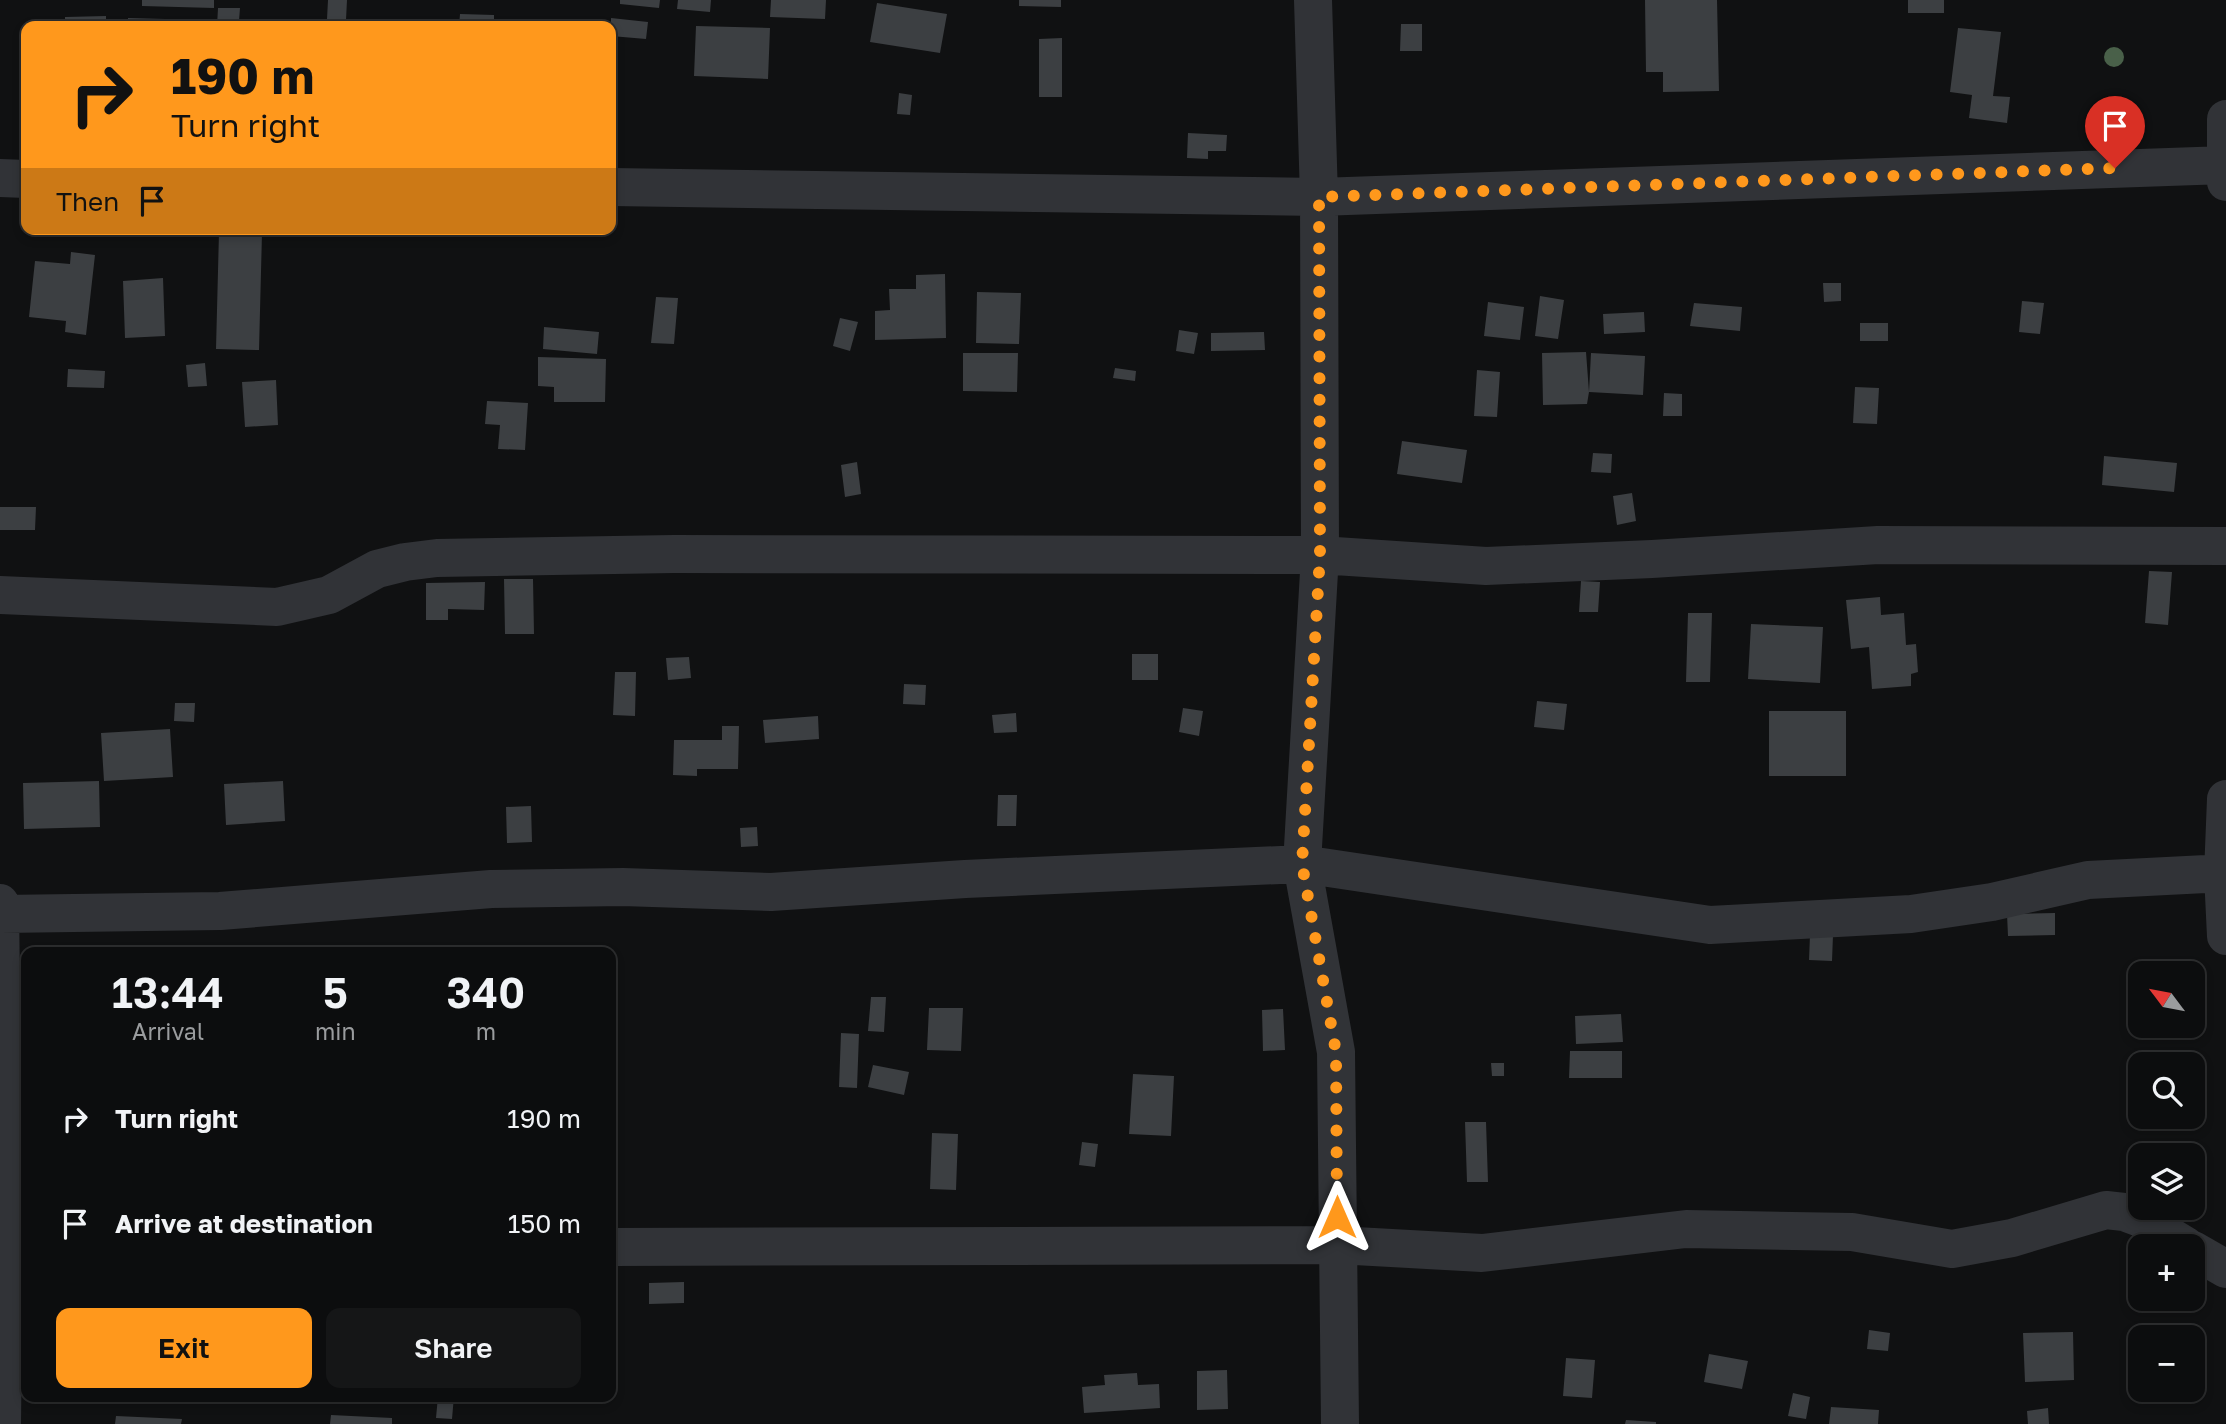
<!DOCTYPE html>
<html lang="en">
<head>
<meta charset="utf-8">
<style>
  body { margin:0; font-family:"Golos Text",sans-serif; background:#151617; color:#f1f3f6; height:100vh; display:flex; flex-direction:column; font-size:26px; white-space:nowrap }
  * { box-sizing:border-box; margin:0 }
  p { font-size:23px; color:#9a9c9e }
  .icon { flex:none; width:38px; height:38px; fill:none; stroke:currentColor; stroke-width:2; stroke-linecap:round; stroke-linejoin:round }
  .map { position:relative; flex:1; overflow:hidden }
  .drawer { position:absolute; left:21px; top:947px; width:595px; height:455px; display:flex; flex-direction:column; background:#0c0d0e; border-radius:14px; box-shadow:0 4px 10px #0003,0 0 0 2px #2c2d2e }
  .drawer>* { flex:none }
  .banner { position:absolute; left:21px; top:21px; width:595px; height:214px; border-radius:14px; box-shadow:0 4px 10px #0003,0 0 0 2px #2c2d2e; background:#ff981c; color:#111; overflow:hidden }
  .needle { width:46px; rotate:302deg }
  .tools { position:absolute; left:2128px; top:961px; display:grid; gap:14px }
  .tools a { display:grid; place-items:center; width:77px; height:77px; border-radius:14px; background:#0c0d0e; box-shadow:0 4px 10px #0003,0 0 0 2px #2c2d2e; font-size:35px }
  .pin { position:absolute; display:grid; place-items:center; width:60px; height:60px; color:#fff; margin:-72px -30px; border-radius:50% 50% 50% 0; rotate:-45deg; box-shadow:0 0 7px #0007 }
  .pin .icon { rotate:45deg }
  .me { position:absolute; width:77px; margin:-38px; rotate:0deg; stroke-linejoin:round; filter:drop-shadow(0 0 5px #0008) }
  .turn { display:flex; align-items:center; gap:24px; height:147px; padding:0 35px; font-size:32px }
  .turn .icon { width:91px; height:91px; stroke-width:2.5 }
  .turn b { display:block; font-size:49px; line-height:60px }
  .then { display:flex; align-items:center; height:66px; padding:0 35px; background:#0003; gap:14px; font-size:26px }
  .eta { display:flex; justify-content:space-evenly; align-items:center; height:119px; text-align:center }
  .eta b { font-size:42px; font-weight:600; line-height:49px }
  .button { display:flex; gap:14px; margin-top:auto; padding:14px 35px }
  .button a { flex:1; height:80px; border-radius:14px; background:#ff981c; color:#111; font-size:28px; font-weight:600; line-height:80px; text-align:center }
  .button a+a { background:#151617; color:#f1f3f6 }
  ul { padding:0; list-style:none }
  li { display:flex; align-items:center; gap:21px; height:105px; padding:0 35px }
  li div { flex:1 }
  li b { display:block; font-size:26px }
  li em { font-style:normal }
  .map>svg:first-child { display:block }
</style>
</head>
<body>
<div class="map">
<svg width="2226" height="1424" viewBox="0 0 2226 1424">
  <rect width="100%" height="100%" fill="#101112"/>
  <!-- building -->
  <path fill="#3c3f42" d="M 142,0 L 214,0 L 214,8 L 142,6 Z
    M 328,0 L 347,0 L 346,20 L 327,19 Z
    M 620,0 L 660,0 L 659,8 L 620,4 Z
    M 678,0 L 711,0 L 710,12 L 677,9 Z
    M 771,0 L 826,0 L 825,19 L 770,17 Z
    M 1019,0 L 1061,0 L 1061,7 L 1019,6 Z
    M 1645,0 L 1717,0 L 1719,91 L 1663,92 L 1663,72 L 1646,72 Z
    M 1908,0 L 1944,0 L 1944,13 L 1908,13 Z
    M 877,3 L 947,14 L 940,53 L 870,42 Z
    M 218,8 L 240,8 L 239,21 L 263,22 L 263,26 L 217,26 Z
    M 460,14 L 494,15 L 494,26 L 459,26 Z
    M 106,16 L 106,26 L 65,26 L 65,17 Z
    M 128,18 L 203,20 L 203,26 L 128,26 Z
    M 611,18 L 648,22 L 646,39 L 611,36 Z
    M 1401,24 L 1422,24 L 1422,51 L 1400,51 Z
    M 696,26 L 770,28 L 768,79 L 694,76 Z
    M 1958,28 L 2001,32 L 1993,96 L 2010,97 L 2007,123 L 1969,118 L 1972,95 L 1950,92 Z
    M 1062,38 L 1062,97 L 1039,97 L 1039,39 Z
    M 899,93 L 912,95 L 910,115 L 897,114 Z
    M 1188,133 L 1227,135 L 1226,151 L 1208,151 L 1208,159 L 1187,158 Z
    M 219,232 L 262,233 L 259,350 L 216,349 Z
    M 71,252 L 95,255 L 86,335 L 65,332 L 66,321 L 29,317 L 35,261 L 70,264 Z
    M 945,274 L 946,338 L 875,340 L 875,311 L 890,310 L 889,289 L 916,289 L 916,275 Z
    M 163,278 L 165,336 L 125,338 L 123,281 Z
    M 1823,283 L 1841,283 L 1841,301 L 1824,302 Z
    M 977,292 L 1021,293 L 1019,344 L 976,343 Z
    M 1540,296 L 1564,300 L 1558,339 L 1535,336 Z
    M 656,297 L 678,298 L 674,344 L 651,343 Z
    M 2022,301 L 2044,303 L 2040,334 L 2019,332 Z
    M 1488,302 L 1524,307 L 1520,340 L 1484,336 Z
    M 1694,303 L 1742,307 L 1740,331 L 1690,326 Z
    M 1644,312 L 1645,332 L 1604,334 L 1603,314 Z
    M 840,318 L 858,322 L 850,351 L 833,346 Z
    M 1860,323 L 1888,323 L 1888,341 L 1860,341 Z
    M 544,327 L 599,332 L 597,354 L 543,349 Z
    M 1179,330 L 1198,333 L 1194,354 L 1176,351 Z
    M 1264,332 L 1265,350 L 1211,351 L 1211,333 Z
    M 1586,352 L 1589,392 L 1587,404 L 1543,405 L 1542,353 Z
    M 963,353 L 1018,353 L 1017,392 L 963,391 Z
    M 1591,353 L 1645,356 L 1643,395 L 1589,392 Z
    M 538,357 L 606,359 L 605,402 L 554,402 L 554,387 L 538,386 Z
    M 205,363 L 207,386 L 188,387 L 186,365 Z
    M 1115,368 L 1136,371 L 1135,381 L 1113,378 Z
    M 68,369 L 105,371 L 104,388 L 67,387 Z
    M 1477,370 L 1500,372 L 1497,417 L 1474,416 Z
    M 276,380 L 278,425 L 245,427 L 242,382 Z
    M 1855,387 L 1879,388 L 1877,424 L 1853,423 Z
    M 1664,393 L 1682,394 L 1682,416 L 1663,416 Z
    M 487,401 L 528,403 L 525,450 L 498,449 L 500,425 L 485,424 Z
    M 1402,441 L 1467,450 L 1462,483 L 1397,474 Z
    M 1593,453 L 1612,454 L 1611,473 L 1591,472 Z
    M 2104,456 L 2177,463 L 2174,492 L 2102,485 Z
    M 857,462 L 861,494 L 845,497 L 841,465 Z
    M 1632,493 L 1636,521 L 1617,525 L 1613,496 Z
    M 0,507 L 36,507 L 35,530 L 0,530 Z
    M 2149,571 L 2172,572 L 2168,625 L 2145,623 Z
    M 504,579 L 533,579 L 534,634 L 505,634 Z
    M 1581,581 L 1600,582 L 1598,612 L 1579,612 Z
    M 485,582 L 484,610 L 448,609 L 448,620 L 426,620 L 426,583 Z
    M 1880,597 L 1881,615 L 1904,613 L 1906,645 L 1916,644 L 1918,672 L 1911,674 L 1911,686 L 1872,689 L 1869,647 L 1851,649 L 1846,600 Z
    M 1688,613 L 1712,613 L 1710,682 L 1686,682 Z
    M 1751,624 L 1823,627 L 1820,683 L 1748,679 Z
    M 1132,654 L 1158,654 L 1158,680 L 1132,680 Z
    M 689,657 L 691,678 L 668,680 L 666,658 Z
    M 615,672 L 636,672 L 635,716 L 613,715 Z
    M 904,684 L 926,685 L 925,705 L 903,704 Z
    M 1537,701 L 1567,704 L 1564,730 L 1534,727 Z
    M 175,703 L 195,703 L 194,722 L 174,721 Z
    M 1183,708 L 1203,711 L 1199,736 L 1179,732 Z
    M 1769,711 L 1846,711 L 1846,776 L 1769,776 Z
    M 1016,713 L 1017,732 L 994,733 L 992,715 Z
    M 818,716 L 819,739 L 765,743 L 763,720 Z
    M 722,726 L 739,726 L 738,769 L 697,769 L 697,776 L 673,775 L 674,740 L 722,740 Z
    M 170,729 L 173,777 L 104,781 L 101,733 Z
    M 99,781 L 100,827 L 24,829 L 23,783 Z
    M 283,781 L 285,821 L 226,825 L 224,784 Z
    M 998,795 L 1017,795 L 1016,826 L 997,826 Z
    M 531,806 L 532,842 L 507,843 L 506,807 Z
    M 757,827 L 758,846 L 741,847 L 740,828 Z
    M 2055,913 L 2055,935 L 2008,936 L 2007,914 Z
    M 1810,935 L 1833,935 L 1832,961 L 1809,960 Z
    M 871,997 L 886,997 L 884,1032 L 868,1031 Z
    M 929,1008 L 963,1008 L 961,1051 L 927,1050 Z
    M 1283,1009 L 1285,1050 L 1263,1051 L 1262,1010 Z
    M 1621,1014 L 1623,1042 L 1576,1044 L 1575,1016 Z
    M 841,1033 L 859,1034 L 857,1088 L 839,1087 Z
    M 1570,1051 L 1622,1051 L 1622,1078 L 1569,1078 Z
    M 1491,1063 L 1504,1063 L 1504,1076 L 1492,1076 Z
    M 873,1065 L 909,1072 L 904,1095 L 868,1087 Z
    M 1133,1074 L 1174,1076 L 1171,1136 L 1129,1134 Z
    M 1465,1122 L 1486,1122 L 1488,1182 L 1467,1182 Z
    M 932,1133 L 958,1134 L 956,1190 L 930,1189 Z
    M 1082,1142 L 1098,1144 L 1095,1167 L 1079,1165 Z
    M 684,1282 L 684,1303 L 649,1304 L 649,1283 Z
    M 1869,1330 L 1890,1333 L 1888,1351 L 1867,1349 Z
    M 2073,1332 L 2074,1380 L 2025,1382 L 2023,1333 Z
    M 1709,1354 L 1748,1361 L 1742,1389 L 1704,1382 Z
    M 1566,1358 L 1595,1360 L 1592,1398 L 1563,1396 Z
    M 1227,1370 L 1228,1409 L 1197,1410 L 1197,1371 Z
    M 1137,1373 L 1138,1385 L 1159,1384 L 1160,1408 L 1084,1413 L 1082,1387 L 1105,1385 L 1104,1375 Z
    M 1793,1393 L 1810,1397 L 1806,1419 L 1788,1416 Z
    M 148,1396 L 191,1396 L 191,1404 L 147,1400 Z
    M 438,1396 L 454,1396 L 452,1419 L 436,1418 Z
    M 1831,1407 L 1879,1410 L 1878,1424 L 1829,1424 Z
    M 2048,1408 L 2049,1424 L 2028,1424 L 2027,1411 Z
    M 331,1415 L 392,1418 L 392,1424 L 330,1424 Z
    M 116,1416 L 182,1419 L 181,1424 L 115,1424 Z
    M 1626,1420 L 1656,1422 L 1656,1424 L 1625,1424 Z"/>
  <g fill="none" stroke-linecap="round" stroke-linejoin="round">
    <!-- minor -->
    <path stroke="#313337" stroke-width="38" d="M 1313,0 L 1319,197 L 1320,555 L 1302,864 L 1336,1052 L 1340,1424
      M 2226,119 L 2226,182
      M 0,178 L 26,179
      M 611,187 L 1319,197 L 2226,165
      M 0,595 L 277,607 L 329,595 L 377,569 L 405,562 L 437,558 L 674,554 L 1320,555 L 1486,566 L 1652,559 L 1878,545 L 2226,546
      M 2226,799 L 2223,874 L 2226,936
      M 0,903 L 4,1246 L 2,1424
      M 1,914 L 220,911 L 491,889 L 623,887 L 771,892 L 965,879 L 1302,864 L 1710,925 L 1911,914 L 1992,902 L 2088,880 L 2226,873
      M 611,1247 L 1337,1245 L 1482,1253 L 1686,1229 L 1852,1232 L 1952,1249 L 2012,1238 L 2106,1210 L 2124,1212 L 2140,1218 L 2186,1246
      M 2193,1250 L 2226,1269"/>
  </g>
  <!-- trees -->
  <circle fill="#496049" cx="2114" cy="57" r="10"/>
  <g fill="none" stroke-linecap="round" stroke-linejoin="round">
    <!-- route -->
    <path stroke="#ff981c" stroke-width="12" stroke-dasharray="0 21.6" d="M 1337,1217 L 1336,1052 L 1302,864 L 1320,555 L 1319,197 L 2115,168"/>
  </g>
</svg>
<div class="tools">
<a><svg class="needle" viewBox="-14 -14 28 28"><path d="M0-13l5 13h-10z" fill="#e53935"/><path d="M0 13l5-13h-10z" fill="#9a9c9e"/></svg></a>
<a><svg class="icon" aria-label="search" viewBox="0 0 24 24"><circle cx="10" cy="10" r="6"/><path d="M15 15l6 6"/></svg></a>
<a><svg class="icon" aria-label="layers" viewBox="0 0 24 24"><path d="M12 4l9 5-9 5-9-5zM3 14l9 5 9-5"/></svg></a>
<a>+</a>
<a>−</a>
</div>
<div class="pin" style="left:2115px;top:168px;background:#d93025"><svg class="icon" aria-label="arrive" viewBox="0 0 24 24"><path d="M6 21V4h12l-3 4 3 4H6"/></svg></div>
<svg class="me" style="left:1337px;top:1217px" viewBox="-20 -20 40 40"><path d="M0-17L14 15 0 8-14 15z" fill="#ff981c" stroke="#fff" stroke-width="4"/></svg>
<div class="banner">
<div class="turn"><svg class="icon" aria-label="right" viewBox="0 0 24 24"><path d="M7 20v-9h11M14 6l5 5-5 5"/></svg><div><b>190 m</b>Turn right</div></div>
<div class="then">Then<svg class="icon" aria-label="arrive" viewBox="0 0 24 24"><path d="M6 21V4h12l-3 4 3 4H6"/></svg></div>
</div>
<section class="drawer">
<div class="eta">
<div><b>13:44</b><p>Arrival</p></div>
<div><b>5</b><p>min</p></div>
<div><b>340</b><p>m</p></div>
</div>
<ul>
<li><svg class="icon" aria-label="right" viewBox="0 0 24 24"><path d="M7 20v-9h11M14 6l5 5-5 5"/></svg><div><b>Turn right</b></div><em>190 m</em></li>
<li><svg class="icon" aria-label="arrive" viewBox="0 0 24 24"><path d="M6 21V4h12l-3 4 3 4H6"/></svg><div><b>Arrive at destination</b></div><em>150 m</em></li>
</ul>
<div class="button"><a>Exit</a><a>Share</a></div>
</section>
</div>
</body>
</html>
